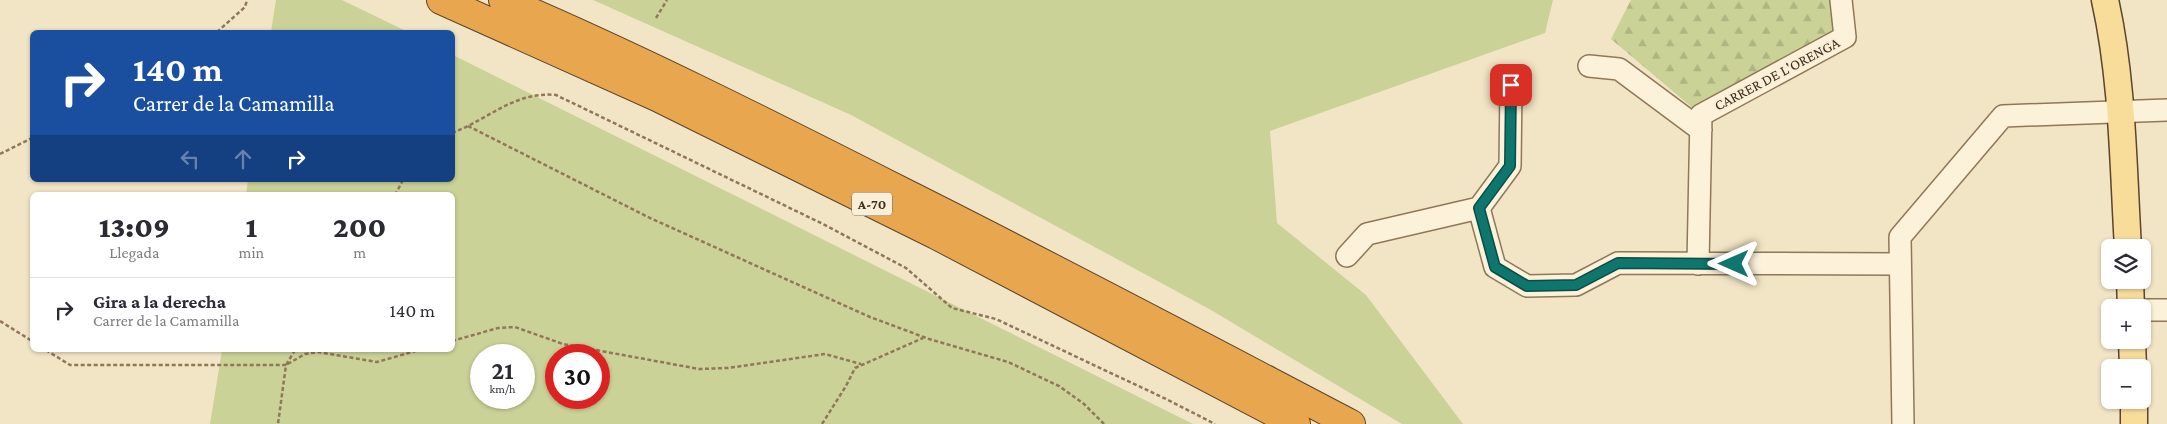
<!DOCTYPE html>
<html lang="es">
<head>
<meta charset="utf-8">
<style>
  body { margin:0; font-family:"Crimson Pro",serif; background:#f7f7f7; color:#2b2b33; height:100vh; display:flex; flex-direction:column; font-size:19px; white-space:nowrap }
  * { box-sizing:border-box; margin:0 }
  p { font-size:16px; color:#7c7c81 }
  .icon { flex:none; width:28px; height:28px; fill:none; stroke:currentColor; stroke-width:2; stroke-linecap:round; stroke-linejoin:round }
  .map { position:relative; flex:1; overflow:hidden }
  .side { position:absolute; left:30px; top:192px; width:425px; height:160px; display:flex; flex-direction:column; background:#fff; border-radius:8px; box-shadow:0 1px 4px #0004 }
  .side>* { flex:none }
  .banner { position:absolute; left:30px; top:30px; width:425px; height:152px; border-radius:8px; box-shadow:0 1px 4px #0004; background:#1a4fa0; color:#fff; overflow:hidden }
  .controls { position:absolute; left:2101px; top:239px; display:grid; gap:10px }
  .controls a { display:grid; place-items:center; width:50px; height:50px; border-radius:8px; background:#fff; box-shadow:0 1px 4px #0004; font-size:25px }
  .speed { position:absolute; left:470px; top:344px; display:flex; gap:10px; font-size:25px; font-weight:700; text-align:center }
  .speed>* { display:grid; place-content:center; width:65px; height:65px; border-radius:50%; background:#fff; box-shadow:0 1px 4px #0004; line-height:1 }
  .speed small { font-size:12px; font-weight:400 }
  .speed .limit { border:8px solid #d22; background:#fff; color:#111 }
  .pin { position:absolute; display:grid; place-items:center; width:42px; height:42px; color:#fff; margin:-21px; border-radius:10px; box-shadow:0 2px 8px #0006 }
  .me { position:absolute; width:55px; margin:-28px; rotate:270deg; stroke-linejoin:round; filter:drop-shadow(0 0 4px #0008) }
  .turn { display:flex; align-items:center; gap:18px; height:105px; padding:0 20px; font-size:22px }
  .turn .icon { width:65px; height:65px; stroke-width:2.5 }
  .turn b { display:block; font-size:35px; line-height:42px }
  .lanes { display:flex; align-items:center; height:48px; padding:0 20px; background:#0003; justify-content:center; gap:25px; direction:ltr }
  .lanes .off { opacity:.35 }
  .eta { display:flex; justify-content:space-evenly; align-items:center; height:85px; text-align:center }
  .eta b { font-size:30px; font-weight:800; line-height:35px }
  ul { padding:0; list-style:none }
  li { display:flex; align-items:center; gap:15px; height:65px; padding:0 20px; border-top:1px solid #e1e1e2 }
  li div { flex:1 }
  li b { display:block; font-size:19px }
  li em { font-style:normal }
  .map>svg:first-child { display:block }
</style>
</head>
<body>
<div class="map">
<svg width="2167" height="424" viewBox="0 0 2167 424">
  <defs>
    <pattern id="forest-firs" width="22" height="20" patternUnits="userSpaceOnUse" patternTransform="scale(1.25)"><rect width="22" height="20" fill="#cbd297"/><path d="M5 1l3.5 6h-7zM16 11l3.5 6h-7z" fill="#afb582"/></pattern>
  </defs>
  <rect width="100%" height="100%" fill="#f2e5c5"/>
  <!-- green -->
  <path fill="#cbd297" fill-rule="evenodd" d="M 276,0 L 342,0 L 408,32 L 271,32 Z
    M 593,0 L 1553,0 L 1545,33 L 1270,131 L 1277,223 L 1366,295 L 1463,424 L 1402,424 L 1211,310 L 851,115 Z
    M 453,55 L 1193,424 L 210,424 L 222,350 L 452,350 L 452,195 L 246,195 L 248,180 L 452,180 ZM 481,355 L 524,355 L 524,398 L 481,398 ZM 556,355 L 599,355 L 599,398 L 556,398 Z"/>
  <!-- forest -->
  <path fill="url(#forest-firs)" d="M 1631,0 L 1841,0 L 1845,37 L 1701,115 L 1611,39 Z"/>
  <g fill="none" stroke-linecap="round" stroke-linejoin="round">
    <!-- minor casing -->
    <g stroke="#907759" stroke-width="24">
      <path id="minor" d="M 1589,66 L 1619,69 L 1701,130
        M 1479,208 L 1495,267 L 1527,286 L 1576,285 L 1618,263 L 1900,264
        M 1347,256 L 1367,234 L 1479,208 L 1510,166 L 1511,85
        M 1698,264 L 1701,115 L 1845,37 L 1841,0
        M 2142,310 L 2167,310
        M 1903,424 L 1900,237 L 2003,116 L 2167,110"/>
    </g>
    <!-- major casing -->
    <g stroke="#5d442d" stroke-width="29">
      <path id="major" d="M 2105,0 C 2123,81 2123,165 2128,248
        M 2130,280 L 2131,308
        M 2132,340 L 2133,368
        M 2134,400 L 2134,424"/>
    </g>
    <!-- highway casing -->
    <g stroke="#5d442d" stroke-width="30">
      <path id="highway" d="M 441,0 L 657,97 L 936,235 L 1296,424
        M 503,0 C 639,58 771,125 903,192 C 1053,267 1202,346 1351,424"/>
    </g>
    <!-- path -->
    <path stroke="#907759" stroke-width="2.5" stroke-dasharray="4 2.5" stroke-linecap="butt" d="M 656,18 L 667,0
      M 217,32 L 245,7 L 247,0
      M 468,126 L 650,218 L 870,317 L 929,339 L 1008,362 L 1059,386 L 1084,404 L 1104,424
      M 452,133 C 489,119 515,91 556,95 L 823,224 L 906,268 L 952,308 L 996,319 L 1166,399 L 1215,424
      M 0,154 L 32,138
      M 395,195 L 403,180
      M 0,321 L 32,341
      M 452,341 L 498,328 L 515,327 L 563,344 L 699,369 L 728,368 L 825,354 L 861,364
      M 46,350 L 70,365 L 286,365 L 278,424
      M 295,350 L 286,365 L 305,354 L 318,352 L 377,362 L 419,350
      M 822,424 L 846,386 L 855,368 L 923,338"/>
    <!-- minor -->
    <use href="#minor" stroke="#fcf2da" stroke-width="21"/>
    <!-- major -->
    <use href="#major" stroke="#f8dc9a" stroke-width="26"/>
    <!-- highway -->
    <use href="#highway" stroke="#e8a74f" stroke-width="28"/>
  </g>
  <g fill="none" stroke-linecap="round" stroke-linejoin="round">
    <!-- route casing -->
    <g stroke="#0a4d48" stroke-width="12">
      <path id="route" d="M 1511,85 L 1510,166 L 1479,208 L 1495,267 L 1527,286 L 1576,285 L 1618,263 L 1734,264"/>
    </g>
    <!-- route -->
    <use href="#route" stroke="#0f766e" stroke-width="9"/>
  </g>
  <g text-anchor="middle" stroke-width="4.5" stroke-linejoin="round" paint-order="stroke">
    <!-- shield labels -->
    <rect fill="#f9efd6" stroke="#776855" stroke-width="1" x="852" y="192.5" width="40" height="23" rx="4"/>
    <g font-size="14" font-weight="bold" fill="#3f2e1e">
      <text x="872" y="209">A-70</text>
    </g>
    <!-- street labels -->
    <g font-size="15" fill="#3f2e1e" stroke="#f9efd6">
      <text transform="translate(1777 74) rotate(-28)" y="5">CARRER DE L'ORENGA</text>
    </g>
  </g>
</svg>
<div class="controls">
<a><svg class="icon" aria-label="layers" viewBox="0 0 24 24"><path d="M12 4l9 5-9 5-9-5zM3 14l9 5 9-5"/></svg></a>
<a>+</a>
<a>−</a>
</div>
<div class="speed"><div>21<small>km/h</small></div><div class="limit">30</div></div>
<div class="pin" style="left:1511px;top:85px;background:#d93025"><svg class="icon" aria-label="arrive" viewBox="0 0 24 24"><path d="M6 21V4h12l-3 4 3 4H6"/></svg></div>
<svg class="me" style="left:1734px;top:264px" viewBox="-20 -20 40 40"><path d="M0-17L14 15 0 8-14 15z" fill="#0f766e" stroke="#fff" stroke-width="4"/></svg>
<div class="banner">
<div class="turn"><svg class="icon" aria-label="right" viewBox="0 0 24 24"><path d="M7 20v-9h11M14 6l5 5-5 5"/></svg><div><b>140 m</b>Carrer de la Camamilla</div></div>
<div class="lanes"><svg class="icon off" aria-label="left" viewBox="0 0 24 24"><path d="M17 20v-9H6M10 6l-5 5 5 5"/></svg><svg class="icon off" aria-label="ahead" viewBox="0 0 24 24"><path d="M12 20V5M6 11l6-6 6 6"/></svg><svg class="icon" aria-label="right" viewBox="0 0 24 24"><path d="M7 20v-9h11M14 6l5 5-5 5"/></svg></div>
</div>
<section class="side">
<div class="eta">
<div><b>13:09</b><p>Llegada</p></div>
<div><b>1</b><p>min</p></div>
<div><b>200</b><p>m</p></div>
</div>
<ul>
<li><svg class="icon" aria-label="right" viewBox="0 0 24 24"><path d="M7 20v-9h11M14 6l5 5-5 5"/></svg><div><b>Gira a la derecha</b><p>Carrer de la Camamilla</p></div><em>140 m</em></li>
</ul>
</section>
</div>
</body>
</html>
